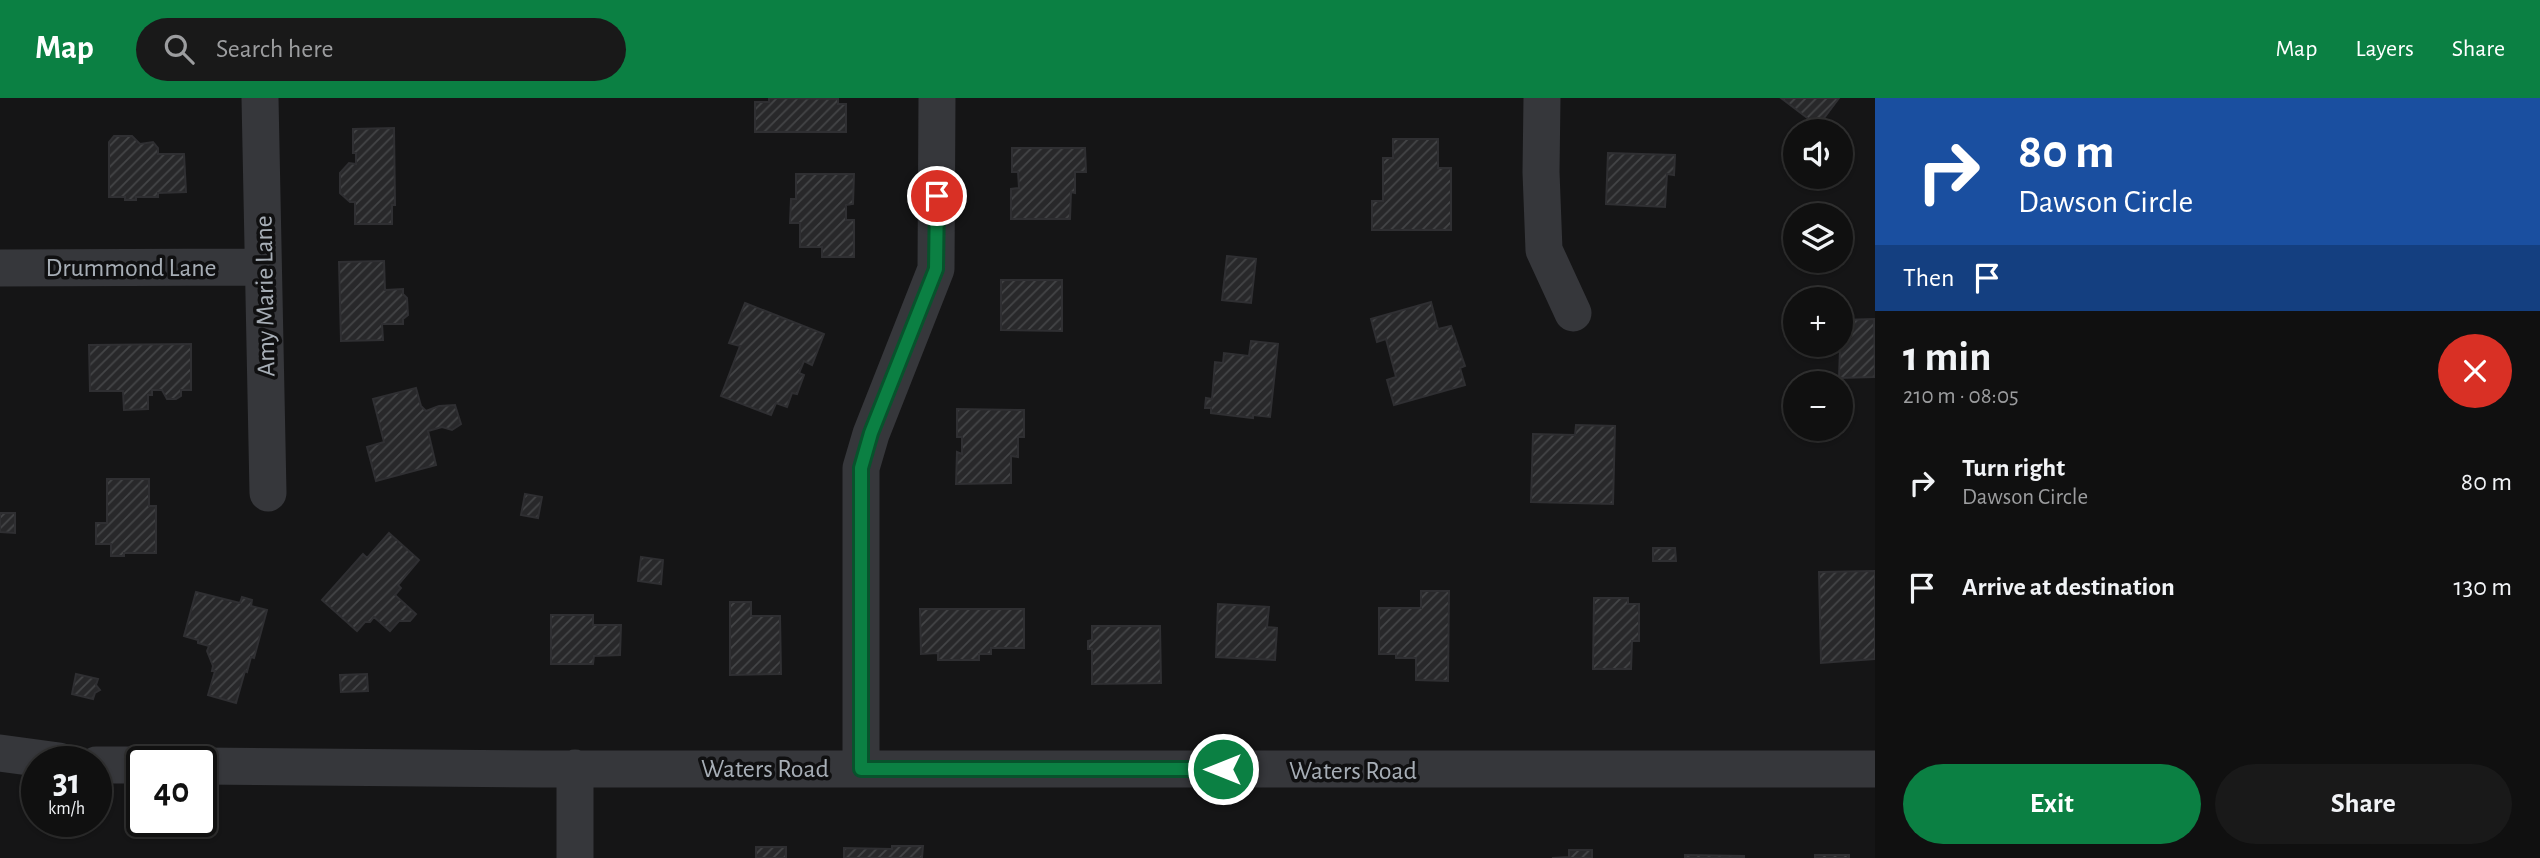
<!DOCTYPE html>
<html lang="en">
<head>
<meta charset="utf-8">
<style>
  body { margin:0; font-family:"Alegreya Sans",sans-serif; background:#191919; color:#f1f3f6; height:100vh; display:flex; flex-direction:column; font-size:26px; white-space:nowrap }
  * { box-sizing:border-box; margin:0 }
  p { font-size:23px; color:#9c9d9f }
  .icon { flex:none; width:38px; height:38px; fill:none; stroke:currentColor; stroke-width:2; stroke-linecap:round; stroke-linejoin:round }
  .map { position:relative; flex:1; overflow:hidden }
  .details { display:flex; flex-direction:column; background:#101010; width:665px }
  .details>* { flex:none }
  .hud { background:#1a4fa0; color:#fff; overflow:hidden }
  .tools { position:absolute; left:1783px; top:21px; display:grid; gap:14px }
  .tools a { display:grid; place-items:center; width:70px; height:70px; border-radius:50%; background:#101010; box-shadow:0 2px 5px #0004,0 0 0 2px #303030; font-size:35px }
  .speed { position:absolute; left:21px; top:648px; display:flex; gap:14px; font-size:35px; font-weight:700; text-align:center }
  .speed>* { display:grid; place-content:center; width:91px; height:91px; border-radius:50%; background:#101010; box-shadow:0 2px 5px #0004,0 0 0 2px #303030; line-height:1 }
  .speed small { font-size:18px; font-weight:400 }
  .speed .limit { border:4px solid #111; border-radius:10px; background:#fff; color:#111 }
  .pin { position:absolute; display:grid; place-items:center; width:60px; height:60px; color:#fff; margin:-30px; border:4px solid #fff; border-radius:50%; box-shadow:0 2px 7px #0007 }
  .me { position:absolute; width:77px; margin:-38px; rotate:270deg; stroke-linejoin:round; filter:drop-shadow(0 0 5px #0008) }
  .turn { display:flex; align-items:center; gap:24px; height:147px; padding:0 28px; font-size:32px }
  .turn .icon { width:91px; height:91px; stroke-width:2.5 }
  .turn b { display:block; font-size:49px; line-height:60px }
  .then { display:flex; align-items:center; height:66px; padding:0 28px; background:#0003; gap:14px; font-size:26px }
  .round { display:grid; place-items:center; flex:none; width:74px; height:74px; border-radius:37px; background:#191919 }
  .headline { display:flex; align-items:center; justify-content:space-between; height:119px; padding:0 28px }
  h1 { font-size:42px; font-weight:700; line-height:52px }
  .cta { display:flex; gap:14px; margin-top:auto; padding:14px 28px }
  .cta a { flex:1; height:80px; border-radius:42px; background:#0b8043; color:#fff; font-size:28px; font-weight:700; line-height:80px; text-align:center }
  .cta a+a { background:#191919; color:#f1f3f6 }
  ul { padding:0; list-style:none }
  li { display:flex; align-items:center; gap:21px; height:105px; padding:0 28px }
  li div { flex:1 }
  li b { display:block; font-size:26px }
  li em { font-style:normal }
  header { display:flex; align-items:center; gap:42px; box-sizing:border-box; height:98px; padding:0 35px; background:#0b8043; color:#fff }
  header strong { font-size:33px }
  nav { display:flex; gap:38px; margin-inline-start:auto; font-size:24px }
  .search { width:490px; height:63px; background:#191919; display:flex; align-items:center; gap:18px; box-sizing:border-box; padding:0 24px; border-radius:38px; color:#9c9d9f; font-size:26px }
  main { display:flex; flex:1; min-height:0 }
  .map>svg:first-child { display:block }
</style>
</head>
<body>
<header>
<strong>Map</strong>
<div class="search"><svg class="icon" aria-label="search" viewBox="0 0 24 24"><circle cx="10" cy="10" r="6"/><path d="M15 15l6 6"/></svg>Search here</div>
<nav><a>Map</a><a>Layers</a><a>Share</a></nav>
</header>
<main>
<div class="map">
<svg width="1875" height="760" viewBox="0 0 1875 760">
  <defs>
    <pattern id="building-hatch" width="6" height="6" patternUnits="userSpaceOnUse" patternTransform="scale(1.75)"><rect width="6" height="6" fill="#28282a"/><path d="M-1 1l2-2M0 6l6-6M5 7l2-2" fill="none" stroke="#444547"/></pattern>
  </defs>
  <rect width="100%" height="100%" fill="#151516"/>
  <!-- building -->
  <path fill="url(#building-hatch)" stroke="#2f2f32" stroke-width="2" d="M 769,0 L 838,1 L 838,6 L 846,6 L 846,34 L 755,34 L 755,4 L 769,4 Z
    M 1781,0 L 1839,0 L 1818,28 Z
    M 394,30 L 395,107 L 392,107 L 392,126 L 355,126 L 355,104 L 350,104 L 340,95 L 340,75 L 349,65 L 356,66 L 356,55 L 353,55 L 353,31 Z
    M 114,38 L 132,38 L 140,46 L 153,44 L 158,50 L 158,56 L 184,56 L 186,94 L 158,95 L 158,99 L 136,99 L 136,102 L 125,102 L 125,99 L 109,99 L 109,44 Z
    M 1393,41 L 1438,41 L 1438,70 L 1451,70 L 1451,132 L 1372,132 L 1372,103 L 1383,103 L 1383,60 L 1393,60 Z
    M 1012,50 L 1085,50 L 1086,74 L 1075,74 L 1075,95 L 1071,94 L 1070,121 L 1011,121 L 1011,91 L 1019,90 L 1018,74 L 1012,74 Z
    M 1608,55 L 1675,57 L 1674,77 L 1667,76 L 1665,109 L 1606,106 Z
    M 796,76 L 854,76 L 853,106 L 846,107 L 846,122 L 854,122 L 854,159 L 822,159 L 822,149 L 800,149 L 800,125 L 790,125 L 791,101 L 796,101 Z
    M 1227,158 L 1256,161 L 1251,205 L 1222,202 Z
    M 384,163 L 385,192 L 403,191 L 403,196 L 407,200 L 408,217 L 403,221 L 403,226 L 382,226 L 383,242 L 341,243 L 339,164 Z
    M 1001,182 L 1062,182 L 1062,233 L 1001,232 Z
    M 1431,204 L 1438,231 L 1451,228 L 1465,268 L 1460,270 L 1465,287 L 1394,307 L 1387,282 L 1396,279 L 1386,241 L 1377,244 L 1371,221 Z
    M 745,205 L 824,236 L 812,267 L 804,263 L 799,275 L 804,277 L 797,296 L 792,295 L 787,309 L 776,305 L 771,317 L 721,298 L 740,248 L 729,245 Z
    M 1874,221 L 1875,279 L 1839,280 L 1841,222 Z
    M 1251,243 L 1278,246 L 1270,319 L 1253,317 L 1253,320 L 1211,315 L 1211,310 L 1205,310 L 1206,300 L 1212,301 L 1215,264 L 1223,265 L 1224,255 L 1249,258 Z
    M 191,246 L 191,292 L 181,292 L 181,298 L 176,301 L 167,301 L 162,292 L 152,292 L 152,297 L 148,297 L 148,311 L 124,312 L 123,293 L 90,293 L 89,247 Z
    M 416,290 L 421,308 L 426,313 L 439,308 L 455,307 L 461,326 L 452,332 L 442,329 L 428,333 L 436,367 L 376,383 L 367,349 L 384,344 L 373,301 Z
    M 957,311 L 1024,312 L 1024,339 L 1018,339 L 1018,359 L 1011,358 L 1011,385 L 956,386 L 957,354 L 962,356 L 962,339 L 957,339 Z
    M 1576,327 L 1615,328 L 1613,406 L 1531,404 L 1533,336 L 1575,337 Z
    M 107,381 L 149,381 L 149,408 L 156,408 L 156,455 L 124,455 L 124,458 L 111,458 L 111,446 L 96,446 L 96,425 L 107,425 Z
    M 525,396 L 542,399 L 538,420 L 521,417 Z
    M 0,415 L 15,415 L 15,435 L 0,434 Z
    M 389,435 L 419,462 L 398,487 L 401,490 L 395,497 L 416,516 L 410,523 L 399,523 L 390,533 L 374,519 L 370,524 L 365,524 L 357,533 L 322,502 L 363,456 L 367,460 Z
    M 1653,450 L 1675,450 L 1676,463 L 1653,463 Z
    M 641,459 L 663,462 L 661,486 L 638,483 Z
    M 1875,473 L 1875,561 L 1821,565 L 1819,474 Z
    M 1421,493 L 1449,493 L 1448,583 L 1416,582 L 1416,560 L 1396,560 L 1396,556 L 1379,556 L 1379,510 L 1421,510 Z
    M 196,494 L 240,505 L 242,499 L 252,502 L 251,508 L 267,512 L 254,560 L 251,559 L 247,574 L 245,573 L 236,605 L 208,597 L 215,573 L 212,573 L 213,568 L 207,553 L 209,548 L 198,545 L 198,542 L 184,538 Z
    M 1594,500 L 1628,500 L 1628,506 L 1639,506 L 1639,543 L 1632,543 L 1631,571 L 1593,571 Z
    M 730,504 L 751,504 L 751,518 L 780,518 L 781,576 L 730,577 Z
    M 1218,506 L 1269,509 L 1267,529 L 1277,530 L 1275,562 L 1216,559 Z
    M 920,511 L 1024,511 L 1024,550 L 991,550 L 991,556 L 979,556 L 979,562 L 938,562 L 938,555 L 921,556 Z
    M 551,517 L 593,517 L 593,527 L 621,527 L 620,557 L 594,558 L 593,566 L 551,566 Z
    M 1092,528 L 1160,528 L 1161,585 L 1092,586 L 1092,551 L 1088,551 L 1088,543 L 1092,542 Z
    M 76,576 L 98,581 L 96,587 L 100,592 L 95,595 L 93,601 L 72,596 Z
    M 367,576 L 368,593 L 341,594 L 340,577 Z
    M 892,748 L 923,748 L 922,760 L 844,760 L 844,750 L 892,751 Z
    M 756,749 L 786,749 L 786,760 L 756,760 Z
    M 1569,752 L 1592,752 L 1592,760 L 1552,760 L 1569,759 Z
    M 1685,757 L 1744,758 L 1744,760 L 1685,760 Z
    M 1815,757 L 1849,757 L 1849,760 L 1815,760 Z"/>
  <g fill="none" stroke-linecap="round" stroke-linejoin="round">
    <!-- minor -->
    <path stroke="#36373b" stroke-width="37" d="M 260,0 L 268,395
      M 1542,0 L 1541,74 L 1544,152 L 1573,215
      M 0,170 L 263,169
      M 0,655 L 59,663
      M 96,667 L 142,667
      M 201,668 L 542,671 L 1875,671
      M 575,670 L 575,760
      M 861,671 L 861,370 L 871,336 L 936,171 L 937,0"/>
  </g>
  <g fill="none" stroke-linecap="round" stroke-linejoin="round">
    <!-- route casing -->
    <g stroke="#07532c" stroke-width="18">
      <path id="route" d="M 937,98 L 936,171 L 871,335 L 861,370 L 861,671 L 1223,671"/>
    </g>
    <!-- route -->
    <use href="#route" stroke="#0b8043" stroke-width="12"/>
  </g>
  <g text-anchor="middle" stroke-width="7" stroke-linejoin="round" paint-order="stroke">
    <!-- street labels -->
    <g font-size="26" fill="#a7aeb6" stroke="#101011">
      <text x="131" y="178">Drummond Lane</text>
      <text transform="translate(264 198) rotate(-91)" y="9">Amy Marie Lane</text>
      <text x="765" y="679">Waters Road</text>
      <text x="1353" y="681">Waters Road</text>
    </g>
  </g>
</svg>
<div class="tools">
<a><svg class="icon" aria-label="sound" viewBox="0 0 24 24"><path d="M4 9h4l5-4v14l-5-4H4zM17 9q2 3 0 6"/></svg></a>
<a><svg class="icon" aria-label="layers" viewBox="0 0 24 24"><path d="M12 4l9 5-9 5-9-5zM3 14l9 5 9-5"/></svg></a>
<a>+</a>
<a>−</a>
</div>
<div class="speed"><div>31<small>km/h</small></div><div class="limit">40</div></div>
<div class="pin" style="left:937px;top:98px;background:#d93025"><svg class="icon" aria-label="arrive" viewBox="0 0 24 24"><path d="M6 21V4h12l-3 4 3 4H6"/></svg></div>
<svg class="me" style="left:1223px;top:671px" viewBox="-20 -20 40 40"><circle r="17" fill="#0b8043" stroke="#fff" stroke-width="3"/><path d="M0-11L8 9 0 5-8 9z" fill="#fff"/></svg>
</div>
<section class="details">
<div class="hud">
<div class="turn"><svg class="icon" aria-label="right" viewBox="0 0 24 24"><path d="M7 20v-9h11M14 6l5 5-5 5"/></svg><div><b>80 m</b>Dawson Circle</div></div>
<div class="then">Then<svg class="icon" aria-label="arrive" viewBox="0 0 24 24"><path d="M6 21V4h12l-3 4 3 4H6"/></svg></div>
</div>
<div class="headline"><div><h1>1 min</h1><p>210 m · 08:05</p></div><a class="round" style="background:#d93025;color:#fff"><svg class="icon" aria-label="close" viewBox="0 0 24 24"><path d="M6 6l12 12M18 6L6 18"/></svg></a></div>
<ul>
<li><svg class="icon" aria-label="right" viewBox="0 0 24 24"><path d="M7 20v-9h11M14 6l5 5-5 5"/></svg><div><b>Turn right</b><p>Dawson Circle</p></div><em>80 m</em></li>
<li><svg class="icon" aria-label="arrive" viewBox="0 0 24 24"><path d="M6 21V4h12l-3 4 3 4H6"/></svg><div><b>Arrive at destination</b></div><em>130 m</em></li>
</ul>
<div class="cta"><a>Exit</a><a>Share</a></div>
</section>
</main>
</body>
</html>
